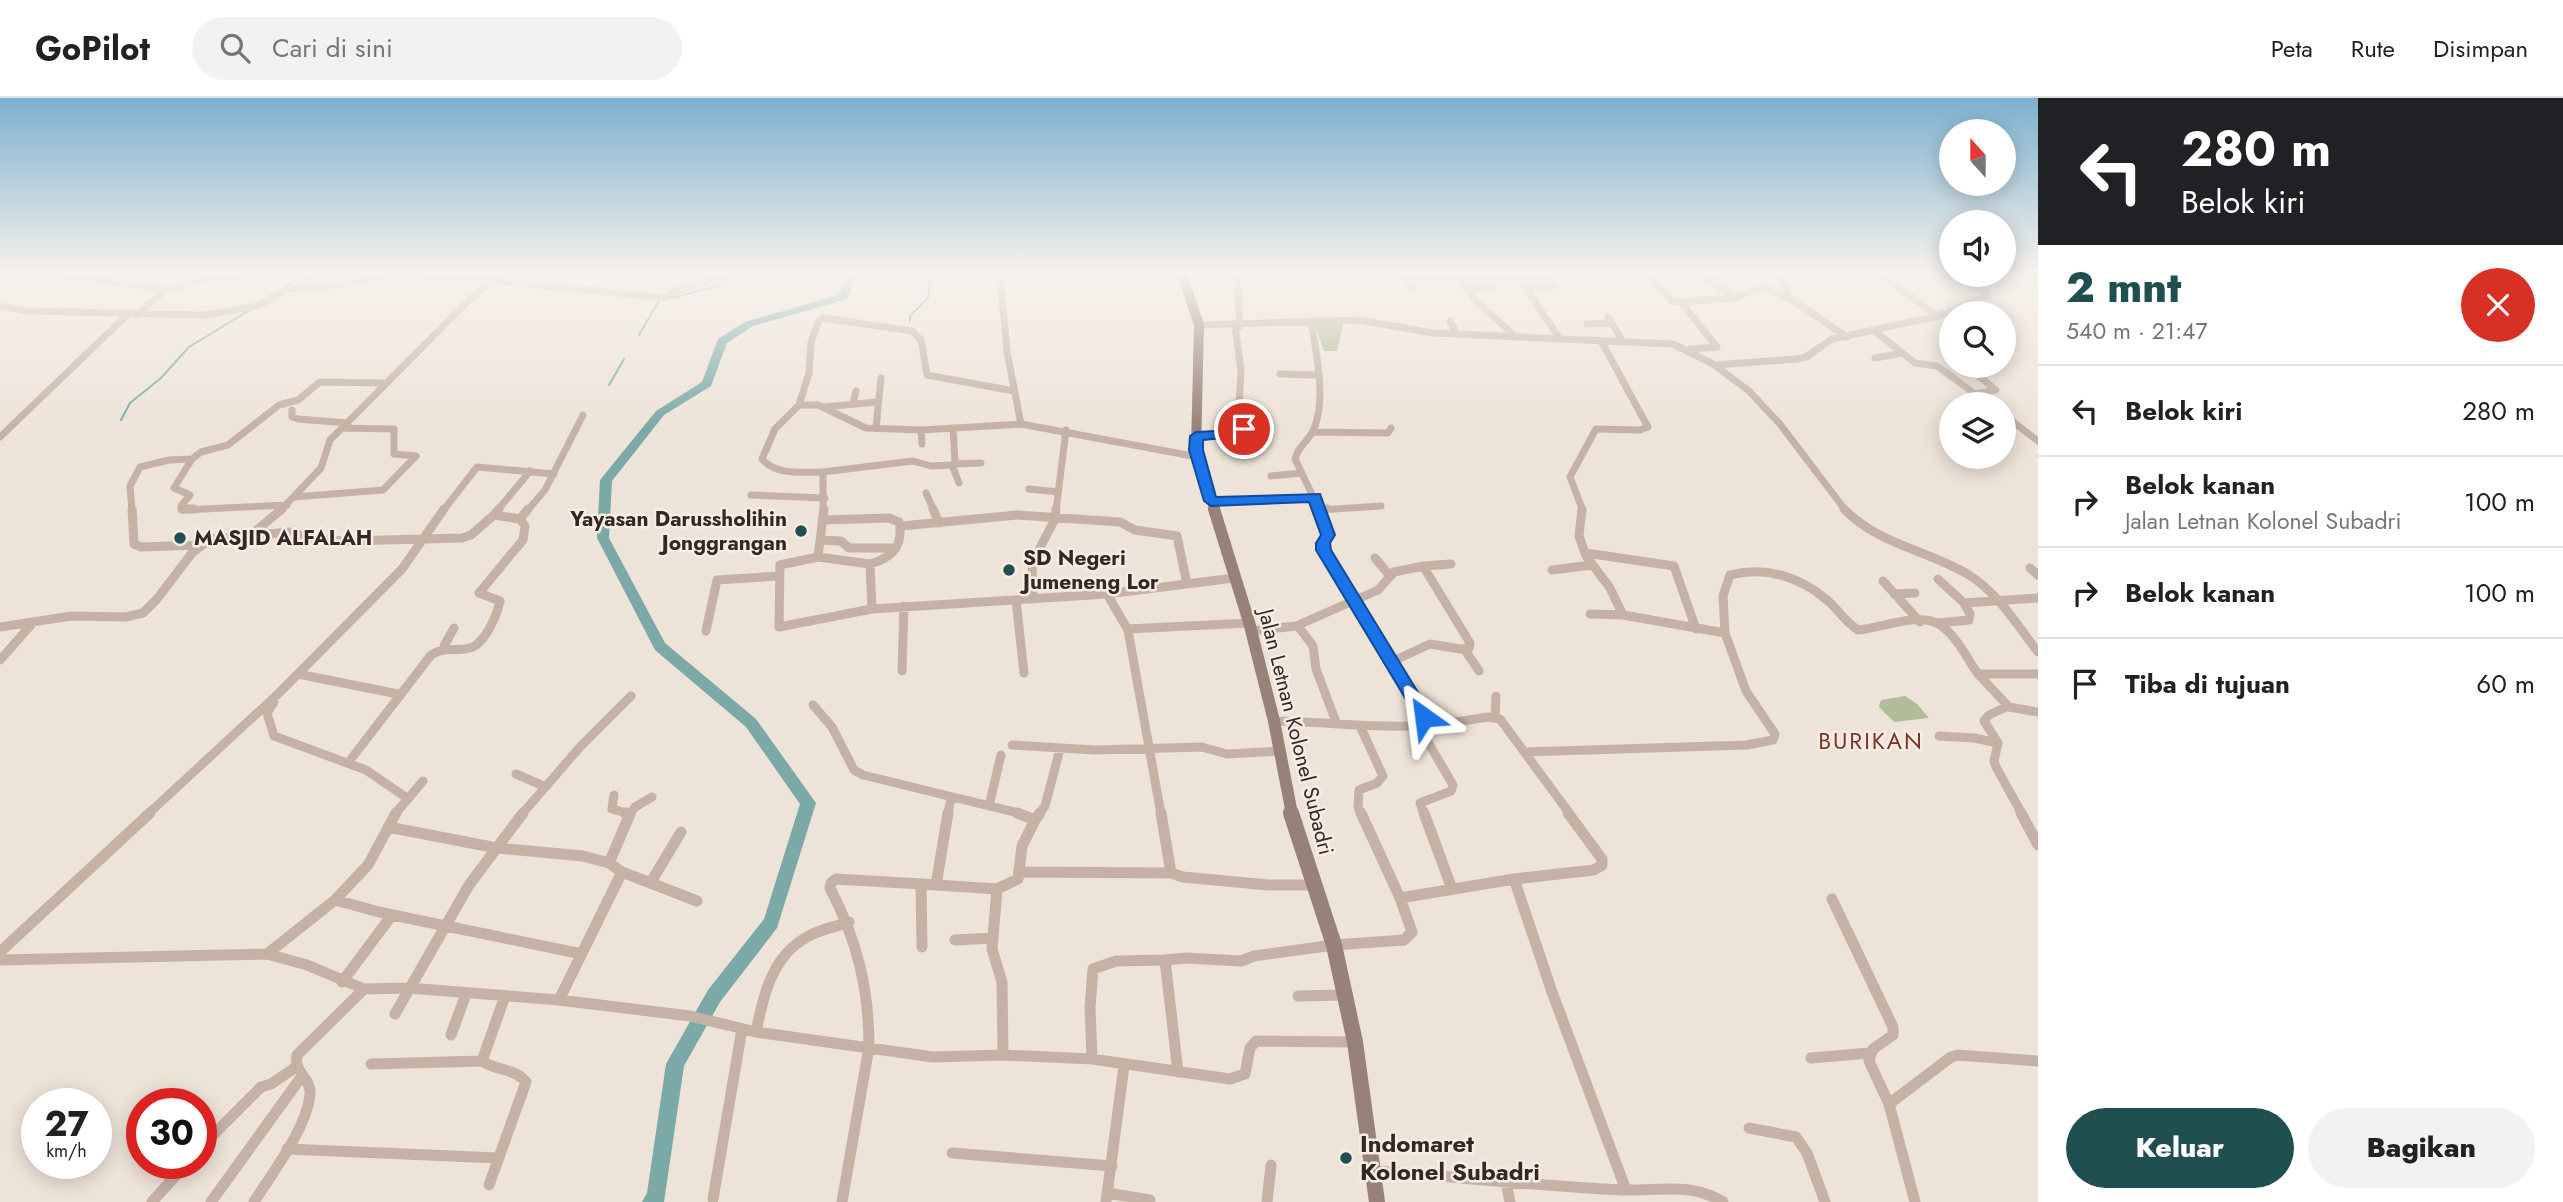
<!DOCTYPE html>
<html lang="id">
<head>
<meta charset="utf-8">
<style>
  body { margin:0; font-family:Jost,sans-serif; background:#f2f2f2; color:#222; height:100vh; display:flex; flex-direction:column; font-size:26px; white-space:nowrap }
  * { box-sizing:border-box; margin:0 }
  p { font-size:23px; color:#767676 }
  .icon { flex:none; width:38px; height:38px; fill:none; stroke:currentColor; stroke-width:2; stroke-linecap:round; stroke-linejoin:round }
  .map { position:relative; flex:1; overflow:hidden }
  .panel { display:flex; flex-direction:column; background:#fff; width:525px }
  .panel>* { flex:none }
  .top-card { background:#202124; color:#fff; overflow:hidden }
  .needle { width:46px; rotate:339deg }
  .buttons { position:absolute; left:1939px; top:21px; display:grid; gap:14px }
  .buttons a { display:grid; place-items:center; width:77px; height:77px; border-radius:50%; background:#fff; box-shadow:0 4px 18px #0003; font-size:35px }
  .speed { position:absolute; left:21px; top:990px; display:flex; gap:14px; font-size:35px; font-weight:700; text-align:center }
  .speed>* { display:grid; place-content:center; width:91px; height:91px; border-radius:50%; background:#fff; box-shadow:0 4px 18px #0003; line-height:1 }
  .speed small { font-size:18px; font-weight:400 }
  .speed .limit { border:10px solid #d22; background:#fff; color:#111 }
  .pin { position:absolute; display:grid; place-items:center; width:60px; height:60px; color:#fff; margin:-30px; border:4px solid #fff; border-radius:50%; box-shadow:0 2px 7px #0007 }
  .me { position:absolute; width:77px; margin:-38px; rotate:329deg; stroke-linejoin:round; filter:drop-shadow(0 0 5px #0008) }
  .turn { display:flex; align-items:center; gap:24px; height:147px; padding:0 28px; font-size:32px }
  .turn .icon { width:91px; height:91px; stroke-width:2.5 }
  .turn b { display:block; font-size:49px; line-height:60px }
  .round { display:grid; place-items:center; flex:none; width:74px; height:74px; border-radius:37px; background:#f2f2f2 }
  .overview { display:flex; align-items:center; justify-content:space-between; height:119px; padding:0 28px }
  h1 { font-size:42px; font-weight:800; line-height:52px; color:#1f4f50 }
  .cta { display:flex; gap:14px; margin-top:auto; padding:14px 28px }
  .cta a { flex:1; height:80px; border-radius:42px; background:#1f4f50; color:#fff; font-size:28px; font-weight:800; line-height:80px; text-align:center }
  .cta a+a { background:#f2f2f2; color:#222 }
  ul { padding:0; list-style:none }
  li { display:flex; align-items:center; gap:21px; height:91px; padding:0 28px; border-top:2px solid #e0e0e0 }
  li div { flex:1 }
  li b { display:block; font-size:26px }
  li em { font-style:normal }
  header { display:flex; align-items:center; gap:42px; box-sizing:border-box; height:98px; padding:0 35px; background:#fff; border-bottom:2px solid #e0e0e0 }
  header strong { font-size:33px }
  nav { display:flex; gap:38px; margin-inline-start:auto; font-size:24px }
  .search { width:490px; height:63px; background:#f2f2f2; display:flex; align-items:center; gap:18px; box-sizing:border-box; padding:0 24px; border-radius:38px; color:#767676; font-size:26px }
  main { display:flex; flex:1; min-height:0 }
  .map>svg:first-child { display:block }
</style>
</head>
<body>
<header>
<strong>GoPilot</strong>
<div class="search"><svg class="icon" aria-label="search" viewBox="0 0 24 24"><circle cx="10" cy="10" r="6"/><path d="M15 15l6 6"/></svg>Cari di sini</div>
<nav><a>Peta</a><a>Rute</a><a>Disimpan</a></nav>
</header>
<main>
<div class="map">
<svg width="2038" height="1104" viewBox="0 0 2038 1104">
  <rect width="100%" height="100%" fill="#eee3d8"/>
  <!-- green -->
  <path fill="#b2bc9a" d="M 1314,225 L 1343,226 L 1337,253 L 1324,253 Z
    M 1905,598 L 1917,606 L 1929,620 L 1894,624 L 1879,609 L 1881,602 Z"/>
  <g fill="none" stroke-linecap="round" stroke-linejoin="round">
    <!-- stream -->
    <path stroke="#7aa9a8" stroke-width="2" d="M 285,189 L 306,176
      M 668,201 L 724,186 L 726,180
      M 910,223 L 910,218 L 928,200 L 931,176
      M 639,237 L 659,203
      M 609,287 L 624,261
      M 121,322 L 130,305 L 161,280 L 189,249 L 250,212"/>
    <!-- river -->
    <path fill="#7aa9a8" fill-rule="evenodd" d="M 842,176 L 854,176 L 856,178 L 847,201 L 753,228 L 727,245 L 711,288 L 664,317 L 612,383 L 609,440 L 665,545 L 756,621 L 816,705 L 777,830 L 720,904 L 684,968 L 664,1104 L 642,1104 L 647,1095 L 666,966 L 708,892 L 764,821 L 800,706 L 746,629 L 655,552 L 597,440 L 600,382 L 656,313 L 702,284 L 718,241 L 745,224 L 839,197 L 846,179 Z"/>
    <!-- minor-far2 -->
    <path stroke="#c5b2a5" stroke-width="7" d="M 27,176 L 80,179 L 166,191 L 137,217
      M 1000,176 L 1007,254 L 1021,326
      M 1237,176 L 1240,228
      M 1550,176 L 1554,188 L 1526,190 L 1560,241
      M 1649,176 L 1672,203 L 1681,204 L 1717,249 L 1690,251
      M 1698,176 L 1736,199
      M 1773,176 L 1781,181 L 1791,201 L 1847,239
      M 1404,177 L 1413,190
      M 1457,177 L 1473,200 L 1516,239
      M 214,178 L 242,180
      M 1397,178 L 1550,180
      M 1707,180 L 1724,176
      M 300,189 L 314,176
      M 166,191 C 184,190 201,181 219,176
      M 1466,191 L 1492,189
      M 1681,204 L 1733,200 L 1764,189 L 1792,202
      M 0,208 L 27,213 L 205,217 L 258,208 L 287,191 L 340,187 L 391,176 L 492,182 L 664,200 L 673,194 L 730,176
      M 1938,218 L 1987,198 L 1988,195 L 1959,177
      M 1608,219 L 1623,244
      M 1311,223 C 1316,255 1326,297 1315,328 C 1311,342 1298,347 1295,361 L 1320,413
      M 1450,223 L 1457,237
      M 1587,226 L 1611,225
      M 1199,227 L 1359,222 L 1433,235 L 1673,246 L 1713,266 L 1749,293 L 1780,326 L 1846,413
      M 1876,234 L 1915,265 L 1937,268 L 1989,306
      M 1875,260 L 1902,255
      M 1714,267 L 1797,261 L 1806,259 L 1832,241 L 1938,218 L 1879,176
      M 1970,271 L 1996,292 L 1975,296
      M 1280,276 L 1317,277
      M 853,305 L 856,293
      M 799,307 L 818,307 L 866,330 L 921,332 L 1021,326 L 1198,359
      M 823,309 L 877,304
      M 292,312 L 292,319 L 298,321 L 348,325
      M 2004,317 L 2038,343
      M 876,330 L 881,280
      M 921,332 L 922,346
      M 1313,334 L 1388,335 L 1391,330
      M 1196,338 L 1243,334 L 1239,308 L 1241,273 L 1235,228
      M 0,339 L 127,217
      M 192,361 L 174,390 L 190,397 L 181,408 L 182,412 L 287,407
      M 955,366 L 981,365
      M 952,367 L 959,385
      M 823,374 C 802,374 777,378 762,361 L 775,331 L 799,307 L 809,275 L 811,244 L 819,223 L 823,220 L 912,233 L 921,242 L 927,277 L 1014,293
      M 1271,378 L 1302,375
      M 1029,391 L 1058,394
      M 926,395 L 934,413
      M 751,397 L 825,400
      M 294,399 L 383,392 L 416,358 L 394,356 L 394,331 L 342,330
      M 1211,403 L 1315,400
      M 1319,412 L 1381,408
      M 132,413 L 130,388 L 140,369 L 169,362 L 192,361 L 201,354 L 228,347 L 279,307 L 298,302 L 320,284 L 387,285
      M 280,413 L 321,370 L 330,342 L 463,208 L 499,176
      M 443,413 L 477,369 L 554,376
      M 497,413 L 530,373
      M 527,413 L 545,392 L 583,317
      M 823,413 L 823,374 L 913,363 L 931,368 L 952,367 L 955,364 L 953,330
      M 1056,413 L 1066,332
      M 1583,413 L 1570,379 L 1596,331 L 1640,332 L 1648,329 L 1601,243"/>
    <!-- minor-far1 -->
    <path stroke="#c5b2a5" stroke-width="9" d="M 132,411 L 134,446 L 141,449 L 200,447
      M 182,411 L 194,411
      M 824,411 L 818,459 L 870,466 L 872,511
      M 933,411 L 939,425
      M 1582,411 L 1579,438 L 1586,458 L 1610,490 L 1623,517 L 1725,535 L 1723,498 L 1730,477 C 1765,468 1799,478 1827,502 C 1838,511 1845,524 1858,532 C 1882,530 1919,513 1940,527 C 1957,538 1967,561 1978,576 L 2038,576
      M 1844,411 C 1879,447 1928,452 1969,477 C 1999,496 2017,527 2038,554
      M 1319,412 L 1327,411
      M 494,417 L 499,411
      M 520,421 L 528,411
      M 822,422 L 889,420 L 899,424 C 904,448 892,460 870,466
      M 901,428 L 1017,417 L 1120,424 L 1135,432 L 1177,438 L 1187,486
      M 252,436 L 282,411
      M 820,442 L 841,443 L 849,450 L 896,450
      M 1586,455 L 1674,468 L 1696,531
      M 818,459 L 780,467 L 779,529 L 872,511 L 1107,496 L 1234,480
      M 1375,460 L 1390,478
      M 1423,468 L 1451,466
      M 2030,470 L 2038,477
      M 1552,472 L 1592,467
      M 1938,481 L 1964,505
      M 1883,483 L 1920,524
      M 1107,496 L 1128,532 L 1161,716
      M 1894,496 L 1915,495
      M 1033,501 L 1032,465 L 1055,421 L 1056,411
      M 1016,502 L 1024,575
      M 1590,516 L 1623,517
      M 1938,525 L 1969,522 L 1970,516 L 1964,505 L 2038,500
      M 1298,528 L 1313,548 L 1316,571 L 1336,624
      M 0,529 L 71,518 L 126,519 L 143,515 L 157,501 L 192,455 L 211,441 L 290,434 L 313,441 L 345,443 L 462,440 L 471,437 L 494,417 L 520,421 L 525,428 L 523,442 L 479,495 L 500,503 C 497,517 485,546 470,550 C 455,554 445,548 431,557 L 348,665
      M 1127,531 L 1249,525
      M 706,533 L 717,482 L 778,478
      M 1251,533 L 1296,528 L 1378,492 L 1394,474 L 1423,468 L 1470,545 L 1469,550 L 1460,551 L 1430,546 L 1391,564
      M 444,548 L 454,530
      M 1465,552 L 1479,573
      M 0,562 L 31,527
      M 902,573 L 904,508
      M 298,576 L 398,596
      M 1978,576 L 2009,609 L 2038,614
      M 274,604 L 267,615 L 274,638 L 366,672 L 407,700
      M 813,607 L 832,629 L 854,672 L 863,677 L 1023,716
      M 2006,609 L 1989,617 L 1984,623 L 1998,645 L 1994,663 L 1996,669 L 2022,716
      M 1495,619 L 1496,598
      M 1274,623 C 1326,624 1378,630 1430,628 L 1322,450 L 1328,437 L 1319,411
      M 1360,628 L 1383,678 L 1377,685 L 1359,692 L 1358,709 L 1361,716
      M 1430,628 L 1488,619 L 1500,621 L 1570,716
      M 1419,629 L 1453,687 L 1451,693 L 1420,705 L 1424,716
      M 1939,638 L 1974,640 L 1998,645
      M 1012,647 L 1095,652 L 1202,649 L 1227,656 L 1279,653
      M 1525,654 L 1747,647 L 1773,642 L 1775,636 L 1746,593 L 1725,535
      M 516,676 L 546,689
      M 614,697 L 612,711 L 630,716
      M 989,708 L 1001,657
      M 148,716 L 279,595 L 402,471 L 444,411
      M 395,716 L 423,683
      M 522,716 L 580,649 L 631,598
      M 630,716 L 635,709 L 652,699
      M 948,716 L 951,700
      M 1039,716 L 1045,708 L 1060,651"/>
    <!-- minor -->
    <path stroke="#c5b2a5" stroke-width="11" d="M 1161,715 L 1171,775 L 1183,779 L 1268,787 L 1314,787
      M 1361,715 L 1400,800
      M 1424,715 L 1452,791
      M 2021,715 L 2038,747
      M 1035,722 L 1040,715
      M 388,729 L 497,750 L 583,758 L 609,765 L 622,774 L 697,803
      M 609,765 L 630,716 L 625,715
      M 1021,774 L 1171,775
      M 1514,781 L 1552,894 L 1626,1092
      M 651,784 L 681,734
      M 936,787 L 948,715
      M 1832,801 L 1893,929 L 1893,937 L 1873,951 L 1869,963 L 1889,1006
      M 335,802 L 383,815 L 582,856
      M 955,842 L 993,840
      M 922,849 L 921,786 L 997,791
      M 0,854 L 150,715
      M 267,856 L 335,802 L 368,767 L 396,715
      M 0,862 L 267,856 L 307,867 L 364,891 L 408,890 L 559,902 L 690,918 L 756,934 L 933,959 L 1003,957 L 1092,961 L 1230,981 L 1245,976 L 1250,950 L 1256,943 L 1355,944
      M 342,884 L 392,817
      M 1298,898 L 1345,897
      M 559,902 L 622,774
      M 395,916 L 469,787 L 523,715
      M 756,934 C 763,898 772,858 807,839 C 820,831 835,829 849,824
      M 451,937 L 466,896
      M 1003,957 L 1002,884 L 992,851 L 997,791 L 1018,781 L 1022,748 L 1035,722 L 1017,715
      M 1811,960 L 1870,955
      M 1092,961 L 1090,909 L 1093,871 L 1116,863 L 1165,862
      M 371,966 L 482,963
      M 1178,974 L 1165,862 L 1186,860 L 1241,863 L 1254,858 L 1334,847 L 1404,842 L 1412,834 L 1400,800 L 1514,781 L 1594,772 L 1602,767 L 1602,761 L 1568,715
      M 1749,1030 L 1796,1039 L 1807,1055 L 1825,1104
      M 201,1049 L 261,989 L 271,986 L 296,969
      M 287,1051 L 498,1060
      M 952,1055 L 1112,1068
      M 1375,1073 C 1458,1079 1540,1088 1623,1092 C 1659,1093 1691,1084 1723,1104
      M 1506,1084 L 1510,1104
      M 489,1087 L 526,984 C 515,970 496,973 482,963 L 505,898
      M 1107,1095 L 1150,1102
      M 713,1101 L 742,931
      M 152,1104 L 186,1066
      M 211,1104 L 302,978
      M 254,1104 C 272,1075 306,1032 310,997 C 312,981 293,974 297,957 L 364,891
      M 842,1104 L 869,949 C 869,890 857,842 830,790 L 831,785 L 836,781 L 921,786
      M 1106,1104 L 1124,968
      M 1267,1104 L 1271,1067
      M 1915,1104 L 1889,1006 L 1951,959 L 1958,957 L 2038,963"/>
    <!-- secondary-far2 -->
    <path stroke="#988177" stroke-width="10" d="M 1182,176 L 1199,227 L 1196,352 L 1215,413"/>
    <!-- secondary-far1 -->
    <path stroke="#988177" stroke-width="12" d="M 1214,411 L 1249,524 L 1274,623 L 1292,716"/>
    <!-- secondary -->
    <path stroke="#988177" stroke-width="16" d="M 1291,715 L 1334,847 L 1355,944 L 1377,1104"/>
  </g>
  <!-- sky -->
  <linearGradient id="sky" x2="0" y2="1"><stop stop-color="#7cb0ce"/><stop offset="0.53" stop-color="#f7f2ed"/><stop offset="1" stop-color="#f7f2ed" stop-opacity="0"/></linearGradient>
  <rect width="2038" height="330" fill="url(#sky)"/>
  <!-- route -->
  <path fill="#1a73e8" stroke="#114b97" stroke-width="2" d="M 1244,327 L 1250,331 L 1243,338 L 1203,342 L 1203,352 L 1216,399 L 1320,396 L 1335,437 L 1330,445 L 1331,452 L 1430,614 L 1433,619 L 1430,623 L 1419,623 L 1316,452 L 1316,445 L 1321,437 L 1309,404 L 1211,408 L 1204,403 L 1189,352 L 1190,338 L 1196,334 L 1235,332 Z"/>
  <!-- markers -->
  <g fill="#1f4f50" stroke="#f7ede4" stroke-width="2.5">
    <circle cx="801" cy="433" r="7"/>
    <circle cx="180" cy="440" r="7"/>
    <circle cx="1009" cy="472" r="7"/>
    <circle cx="1346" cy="1060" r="7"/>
  </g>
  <g text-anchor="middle" stroke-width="5" stroke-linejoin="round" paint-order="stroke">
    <!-- poi labels -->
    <g font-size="21" font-weight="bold" fill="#322926" stroke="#f7ede4" text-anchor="start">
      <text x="787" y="428" text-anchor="end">Yayasan Darussholihin<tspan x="787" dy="24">Jonggrangan</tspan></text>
      <text x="194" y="447">MASJID ALFALAH</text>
      <text x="1023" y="467">SD Negeri<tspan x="1023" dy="24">Jumeneng Lor</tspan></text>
    </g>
    <!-- street labels -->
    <g font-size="21" fill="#322926" stroke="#f7ede4">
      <text transform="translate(1296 634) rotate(76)" y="7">Jalan Letnan Kolonel Subadri</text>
    </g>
    <!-- neighbourhood labels -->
    <g font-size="23" letter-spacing="2" fill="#7a3526" stroke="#f7ede4">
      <text x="1871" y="651">BURIKAN</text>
    </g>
    <!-- near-poi labels -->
    <g font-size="24" font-weight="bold" fill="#322926" stroke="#f7ede4" text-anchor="start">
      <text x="1360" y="1054">Indomaret<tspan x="1360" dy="28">Kolonel Subadri</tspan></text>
    </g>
  </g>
</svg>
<div class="buttons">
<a><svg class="needle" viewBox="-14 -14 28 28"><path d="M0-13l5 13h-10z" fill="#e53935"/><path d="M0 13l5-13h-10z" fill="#767676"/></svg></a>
<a><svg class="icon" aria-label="sound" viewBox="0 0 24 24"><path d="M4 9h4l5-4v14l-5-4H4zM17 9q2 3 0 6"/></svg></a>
<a><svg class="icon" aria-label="search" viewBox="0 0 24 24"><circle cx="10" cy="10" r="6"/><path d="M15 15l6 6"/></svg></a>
<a><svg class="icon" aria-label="layers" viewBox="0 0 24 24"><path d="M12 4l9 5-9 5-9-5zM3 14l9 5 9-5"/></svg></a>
</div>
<div class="speed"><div>27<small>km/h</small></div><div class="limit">30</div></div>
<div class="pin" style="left:1244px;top:331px;background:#d93025"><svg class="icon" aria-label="arrive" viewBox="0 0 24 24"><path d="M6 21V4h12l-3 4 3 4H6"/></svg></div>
<svg class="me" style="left:1424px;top:619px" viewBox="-20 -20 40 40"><path d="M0-17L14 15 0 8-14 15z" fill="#1a73e8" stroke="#fff" stroke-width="4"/></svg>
</div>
<section class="panel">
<div class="top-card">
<div class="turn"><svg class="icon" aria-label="left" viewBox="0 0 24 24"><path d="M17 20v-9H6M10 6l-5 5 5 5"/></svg><div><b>280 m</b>Belok kiri</div></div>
</div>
<div class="overview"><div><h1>2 mnt</h1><p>540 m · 21:47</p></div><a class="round" style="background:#d93025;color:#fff"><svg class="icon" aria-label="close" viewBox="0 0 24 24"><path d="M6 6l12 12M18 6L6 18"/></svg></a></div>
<ul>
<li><svg class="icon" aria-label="left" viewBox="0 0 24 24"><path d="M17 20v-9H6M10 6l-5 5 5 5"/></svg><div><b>Belok kiri</b></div><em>280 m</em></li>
<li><svg class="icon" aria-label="right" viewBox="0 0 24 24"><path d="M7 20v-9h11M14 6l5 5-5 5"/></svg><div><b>Belok kanan</b><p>Jalan Letnan Kolonel Subadri</p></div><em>100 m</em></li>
<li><svg class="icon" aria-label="right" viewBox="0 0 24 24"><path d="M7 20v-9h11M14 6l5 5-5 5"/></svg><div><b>Belok kanan</b></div><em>100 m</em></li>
<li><svg class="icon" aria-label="arrive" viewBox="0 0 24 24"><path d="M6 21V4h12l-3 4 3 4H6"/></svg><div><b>Tiba di tujuan</b></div><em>60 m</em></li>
</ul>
<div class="cta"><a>Keluar</a><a>Bagikan</a></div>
</section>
</main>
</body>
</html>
